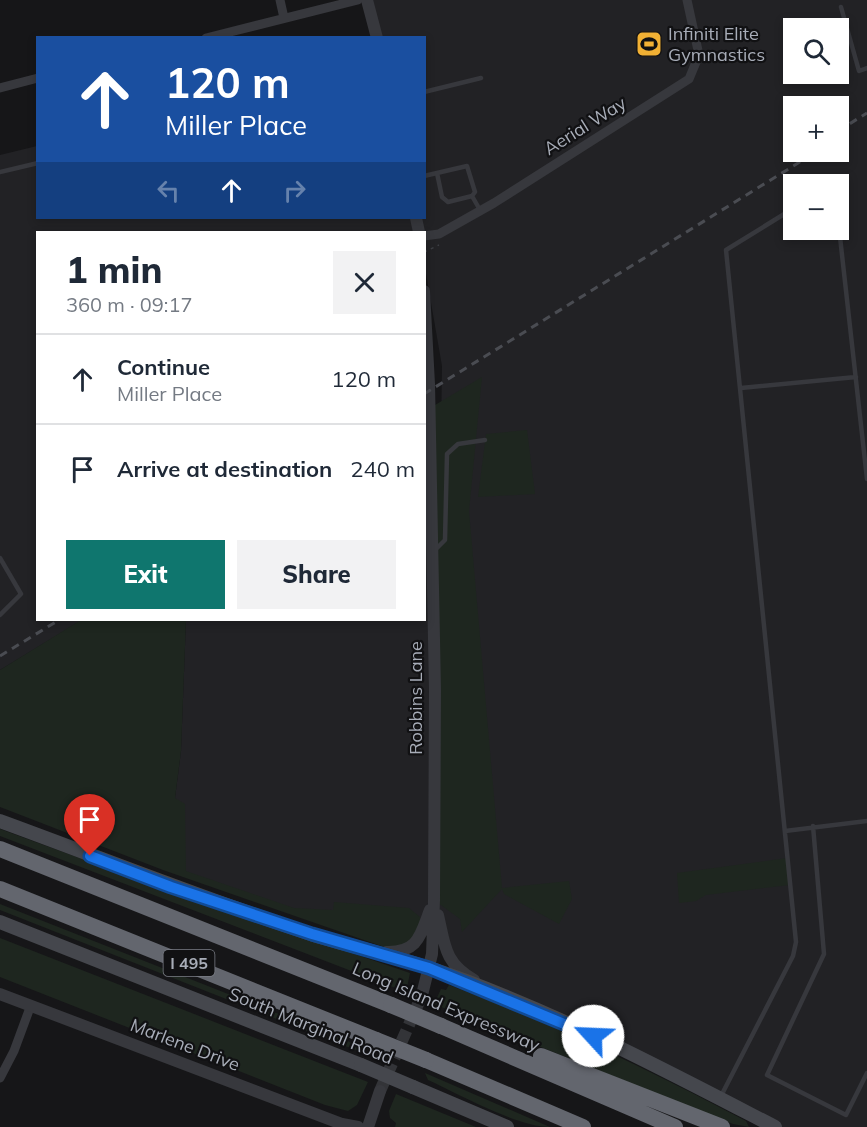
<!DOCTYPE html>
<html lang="en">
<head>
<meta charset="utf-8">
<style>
  body { margin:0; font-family:Mulish,sans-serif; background:#f2f2f3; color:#1f2937; height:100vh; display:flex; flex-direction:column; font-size:22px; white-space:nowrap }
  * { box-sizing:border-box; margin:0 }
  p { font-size:20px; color:#747a83 }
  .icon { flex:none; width:33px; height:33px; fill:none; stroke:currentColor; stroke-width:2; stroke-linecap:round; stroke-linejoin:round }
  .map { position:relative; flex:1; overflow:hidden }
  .panel { position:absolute; left:36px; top:231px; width:390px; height:390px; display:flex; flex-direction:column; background:#fff; border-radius:0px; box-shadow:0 3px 9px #0003 }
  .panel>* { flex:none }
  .hud { position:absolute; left:36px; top:36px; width:390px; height:183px; border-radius:0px; box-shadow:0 3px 9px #0003; background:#1a4fa0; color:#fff; overflow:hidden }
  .controls { position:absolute; left:783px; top:18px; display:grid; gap:12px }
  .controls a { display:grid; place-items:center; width:66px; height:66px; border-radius:0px; background:#fff; box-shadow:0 3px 9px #0003; font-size:30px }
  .pin { position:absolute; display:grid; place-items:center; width:51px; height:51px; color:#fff; margin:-62px -26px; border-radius:50% 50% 50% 0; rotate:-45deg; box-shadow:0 0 6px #0007 }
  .pin .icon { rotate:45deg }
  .me { position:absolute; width:66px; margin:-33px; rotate:295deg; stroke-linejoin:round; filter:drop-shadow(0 0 4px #0008) }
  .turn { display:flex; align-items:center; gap:21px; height:126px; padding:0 30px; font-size:27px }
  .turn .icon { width:78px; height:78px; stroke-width:2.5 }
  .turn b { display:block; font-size:42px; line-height:51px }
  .lanes { display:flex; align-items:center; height:57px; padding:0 30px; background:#0003; justify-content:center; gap:30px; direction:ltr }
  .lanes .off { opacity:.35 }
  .round { display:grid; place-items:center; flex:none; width:63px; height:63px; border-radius:0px; background:#f2f2f3 }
  .headline { display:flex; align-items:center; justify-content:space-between; height:102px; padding:0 30px }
  h1 { font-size:36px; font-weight:800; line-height:45px }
  .button { display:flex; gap:12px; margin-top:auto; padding:12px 30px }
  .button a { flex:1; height:69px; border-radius:0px; background:#0f766e; color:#fff; font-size:24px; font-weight:800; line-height:69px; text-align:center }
  .button a+a { background:#f2f2f3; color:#1f2937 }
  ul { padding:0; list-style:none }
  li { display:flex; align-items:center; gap:18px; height:90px; padding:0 30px; border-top:2px solid #e0e1e3 }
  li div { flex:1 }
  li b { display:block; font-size:22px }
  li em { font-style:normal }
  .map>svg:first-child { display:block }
</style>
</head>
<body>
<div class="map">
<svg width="867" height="1127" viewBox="0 0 867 1127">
  <rect width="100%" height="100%" fill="#161618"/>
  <!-- built -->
  <path fill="#222225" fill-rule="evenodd" d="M 367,0 L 867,0 L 867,1127 L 776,1127 L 487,991 L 445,953 L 433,889 L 418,931 L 398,948 L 179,875 L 175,798 L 181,751 L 186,620 L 424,620 L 424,403 L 435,847 L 442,366 L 425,268 L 424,232 L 38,232 L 38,620 L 82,620 L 0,670 L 0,155 L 37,146 L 38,218 L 424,218 L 424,38 L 377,37 ZM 794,28 L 838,28 L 838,74 L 794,74 ZM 794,106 L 838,106 L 838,152 L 794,152 ZM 794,184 L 838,184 L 838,230 L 794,230 Z"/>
  <!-- green -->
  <path fill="#1e261f" d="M 482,377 L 469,511 L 502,888 L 569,881 L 572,899 L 559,924 L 504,894 L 502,889 L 462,932 L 460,919 L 434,900 L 430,408 Z
    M 527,430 L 535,494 L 478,497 L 486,434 Z
    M 81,620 L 186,620 L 181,751 L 175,798 L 185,804 L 186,871 L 294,908 L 333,910 L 334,902 L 409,908 L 420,917 L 421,924 L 408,947 L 387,948 L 163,870 L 0,807 L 0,670 Z
    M 0,829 L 145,882 L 410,973 L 406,992 L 0,836 Z
    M 787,858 L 790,885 L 706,895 L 696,901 L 679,903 L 677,873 Z
    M 0,904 L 360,1046 L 358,1051 L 0,910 Z
    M 0,938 L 368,1082 L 357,1105 L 348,1111 L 325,1105 L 0,977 Z
    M 449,985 C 551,1023 650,1070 746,1121 L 749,1127 L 733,1124 L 672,1100 L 434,1004 L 441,989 L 446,990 Z
    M 425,1073 L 550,1127 C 517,1127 459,1094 428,1080 Z
    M 396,1094 L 476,1127 L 395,1127 L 396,1123 L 390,1118 L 389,1111 Z"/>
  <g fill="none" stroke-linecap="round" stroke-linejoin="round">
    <!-- tertiary-tunnel -->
    <path stroke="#333438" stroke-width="12" stroke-dasharray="12 6" stroke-linecap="butt" d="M 380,1091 L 422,995"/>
    <!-- path -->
    <path stroke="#3d3f44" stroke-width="1.5" stroke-dasharray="3 4.5" stroke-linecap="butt" d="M 424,252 L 439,245"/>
    <!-- service -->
    <path stroke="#37383d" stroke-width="4.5" d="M 841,7 L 859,71 L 867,68
      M 424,92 L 481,78
      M 0,172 L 38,163
      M 424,176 L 467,166 L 475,192 L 472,196 L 448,202 L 442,197 L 437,173
      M 832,184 L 835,184
      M 472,196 L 480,210
      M 838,219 L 867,479
      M 741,388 L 856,377
      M 434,551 L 445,540 L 447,454 L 458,444 L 485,440
      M 0,558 L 21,594 L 0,615
      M 813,826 L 824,954 L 767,1075 L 846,1115 L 867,1073
      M 785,831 L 867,821
      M 721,1096 L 793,956 L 796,942 L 726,250 L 794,208"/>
    <!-- minor -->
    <path stroke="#37383d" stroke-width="9" d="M 280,0 L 284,18
      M 206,38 L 358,0
      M 0,88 L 38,78
      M 424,236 L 439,234 L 494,203 L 689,79 L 699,55 L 687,0
      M 0,1078 L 14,1051 L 31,1005"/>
    <!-- tertiary -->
    <path stroke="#37383d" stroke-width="12" d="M 367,0 L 377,38
      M 416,218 L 419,232
      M 438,915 C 445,945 444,963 474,980
      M 386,952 C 418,953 420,936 430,910
      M 0,994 L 342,1124 L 358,1127
      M 422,995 L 432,954 L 434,900 L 435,690 L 429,384 L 424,291
      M 368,1127 L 380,1091"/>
    <!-- secondary -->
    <path stroke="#45474d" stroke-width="14" d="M 0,821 C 104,859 206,900 311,934 C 350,946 390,955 429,968 C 549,1008 663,1069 775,1127
      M 0,922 L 361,1065
      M 413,1087 L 507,1127"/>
    <!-- motorway -->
    <path stroke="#63666e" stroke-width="16" d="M 0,849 L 391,1005
      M 0,889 L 376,1040
      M 441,1026 L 675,1127
      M 541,1056 L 722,1127
      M 426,1060 L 583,1127"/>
    <!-- rail -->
    <path stroke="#4a4c52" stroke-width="3" stroke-dasharray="8 6" stroke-linecap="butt" d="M 838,131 L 867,113
      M 424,394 L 816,152
      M 0,656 L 59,620"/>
    <!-- secondary-bridge -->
    <path stroke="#45474d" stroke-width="14" d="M 361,1065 L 413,1087"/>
    <!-- motorway-bridge -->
    <path stroke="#63666e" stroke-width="16" d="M 391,1005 L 441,1026
      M 376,1040 L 426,1060"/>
  </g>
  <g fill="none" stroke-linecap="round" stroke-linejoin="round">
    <!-- route casing -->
    <g stroke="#114b97" stroke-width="15">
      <path id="route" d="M 90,856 L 171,887 L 312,934 L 429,968 L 593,1036"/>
    </g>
    <!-- route -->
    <use href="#route" stroke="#1a73e8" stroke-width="10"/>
  </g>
  <!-- icons -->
  <defs>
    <g id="stadium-square" transform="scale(1.35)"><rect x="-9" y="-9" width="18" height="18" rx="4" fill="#f2b134" stroke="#111113"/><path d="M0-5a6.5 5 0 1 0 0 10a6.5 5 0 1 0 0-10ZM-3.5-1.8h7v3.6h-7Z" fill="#111"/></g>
  </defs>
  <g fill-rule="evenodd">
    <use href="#stadium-square" x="649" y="44"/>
  </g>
  <g text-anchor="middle" stroke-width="4.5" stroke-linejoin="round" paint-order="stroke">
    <!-- shield labels -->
    <rect fill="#111113" stroke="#7b7e86" stroke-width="1.5" x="163.5" y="950" width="51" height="26" rx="4.5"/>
    <g font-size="16" font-weight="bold" fill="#a8adb8">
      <text x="189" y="969">I 495</text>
    </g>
    <!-- poi labels -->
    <g font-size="18" fill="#a8adb8" stroke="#111113" text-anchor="start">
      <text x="668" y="40">Infiniti Elite<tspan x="668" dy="21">Gymnastics</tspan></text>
    </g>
    <!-- street labels -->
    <g font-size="18" fill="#a8adb8" stroke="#111113">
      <text transform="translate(585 126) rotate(-32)" y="6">Aerial Way</text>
      <text transform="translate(416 698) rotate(-90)" y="6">Robbins Lane</text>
      <text transform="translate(446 1007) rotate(23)" y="6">Long Island Expressway</text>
      <text transform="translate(311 1026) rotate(22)" y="6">South Marginal Road</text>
      <text transform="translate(185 1045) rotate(21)" y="6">Marlene Drive</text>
    </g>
  </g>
</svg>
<div class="controls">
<a><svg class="icon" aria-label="search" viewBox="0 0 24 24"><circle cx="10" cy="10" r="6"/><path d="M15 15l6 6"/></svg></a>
<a>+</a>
<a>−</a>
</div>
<div class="pin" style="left:90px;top:856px;background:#d93025"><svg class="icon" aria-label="arrive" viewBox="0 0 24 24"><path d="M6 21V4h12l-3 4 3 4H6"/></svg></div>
<svg class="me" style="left:593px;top:1036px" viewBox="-20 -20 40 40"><circle r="19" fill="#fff"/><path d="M0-13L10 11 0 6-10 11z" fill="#1a73e8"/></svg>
<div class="hud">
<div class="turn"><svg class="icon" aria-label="ahead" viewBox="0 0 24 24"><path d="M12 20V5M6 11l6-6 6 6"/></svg><div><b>120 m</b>Miller Place</div></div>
<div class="lanes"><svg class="icon off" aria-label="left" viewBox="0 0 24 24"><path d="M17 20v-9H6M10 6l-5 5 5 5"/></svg><svg class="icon" aria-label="ahead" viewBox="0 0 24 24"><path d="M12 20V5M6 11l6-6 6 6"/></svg><svg class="icon off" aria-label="right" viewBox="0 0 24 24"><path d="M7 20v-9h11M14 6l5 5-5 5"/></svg></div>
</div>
<section class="panel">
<div class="headline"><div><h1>1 min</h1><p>360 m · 09:17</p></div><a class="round"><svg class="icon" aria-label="close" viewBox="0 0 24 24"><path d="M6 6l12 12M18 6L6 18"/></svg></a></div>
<ul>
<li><svg class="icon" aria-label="ahead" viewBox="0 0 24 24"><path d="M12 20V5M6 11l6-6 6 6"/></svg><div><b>Continue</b><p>Miller Place</p></div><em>120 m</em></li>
<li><svg class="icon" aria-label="arrive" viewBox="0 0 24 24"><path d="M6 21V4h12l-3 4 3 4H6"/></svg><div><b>Arrive at destination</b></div><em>240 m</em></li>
</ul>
<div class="button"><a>Exit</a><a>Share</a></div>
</section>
</div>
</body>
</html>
